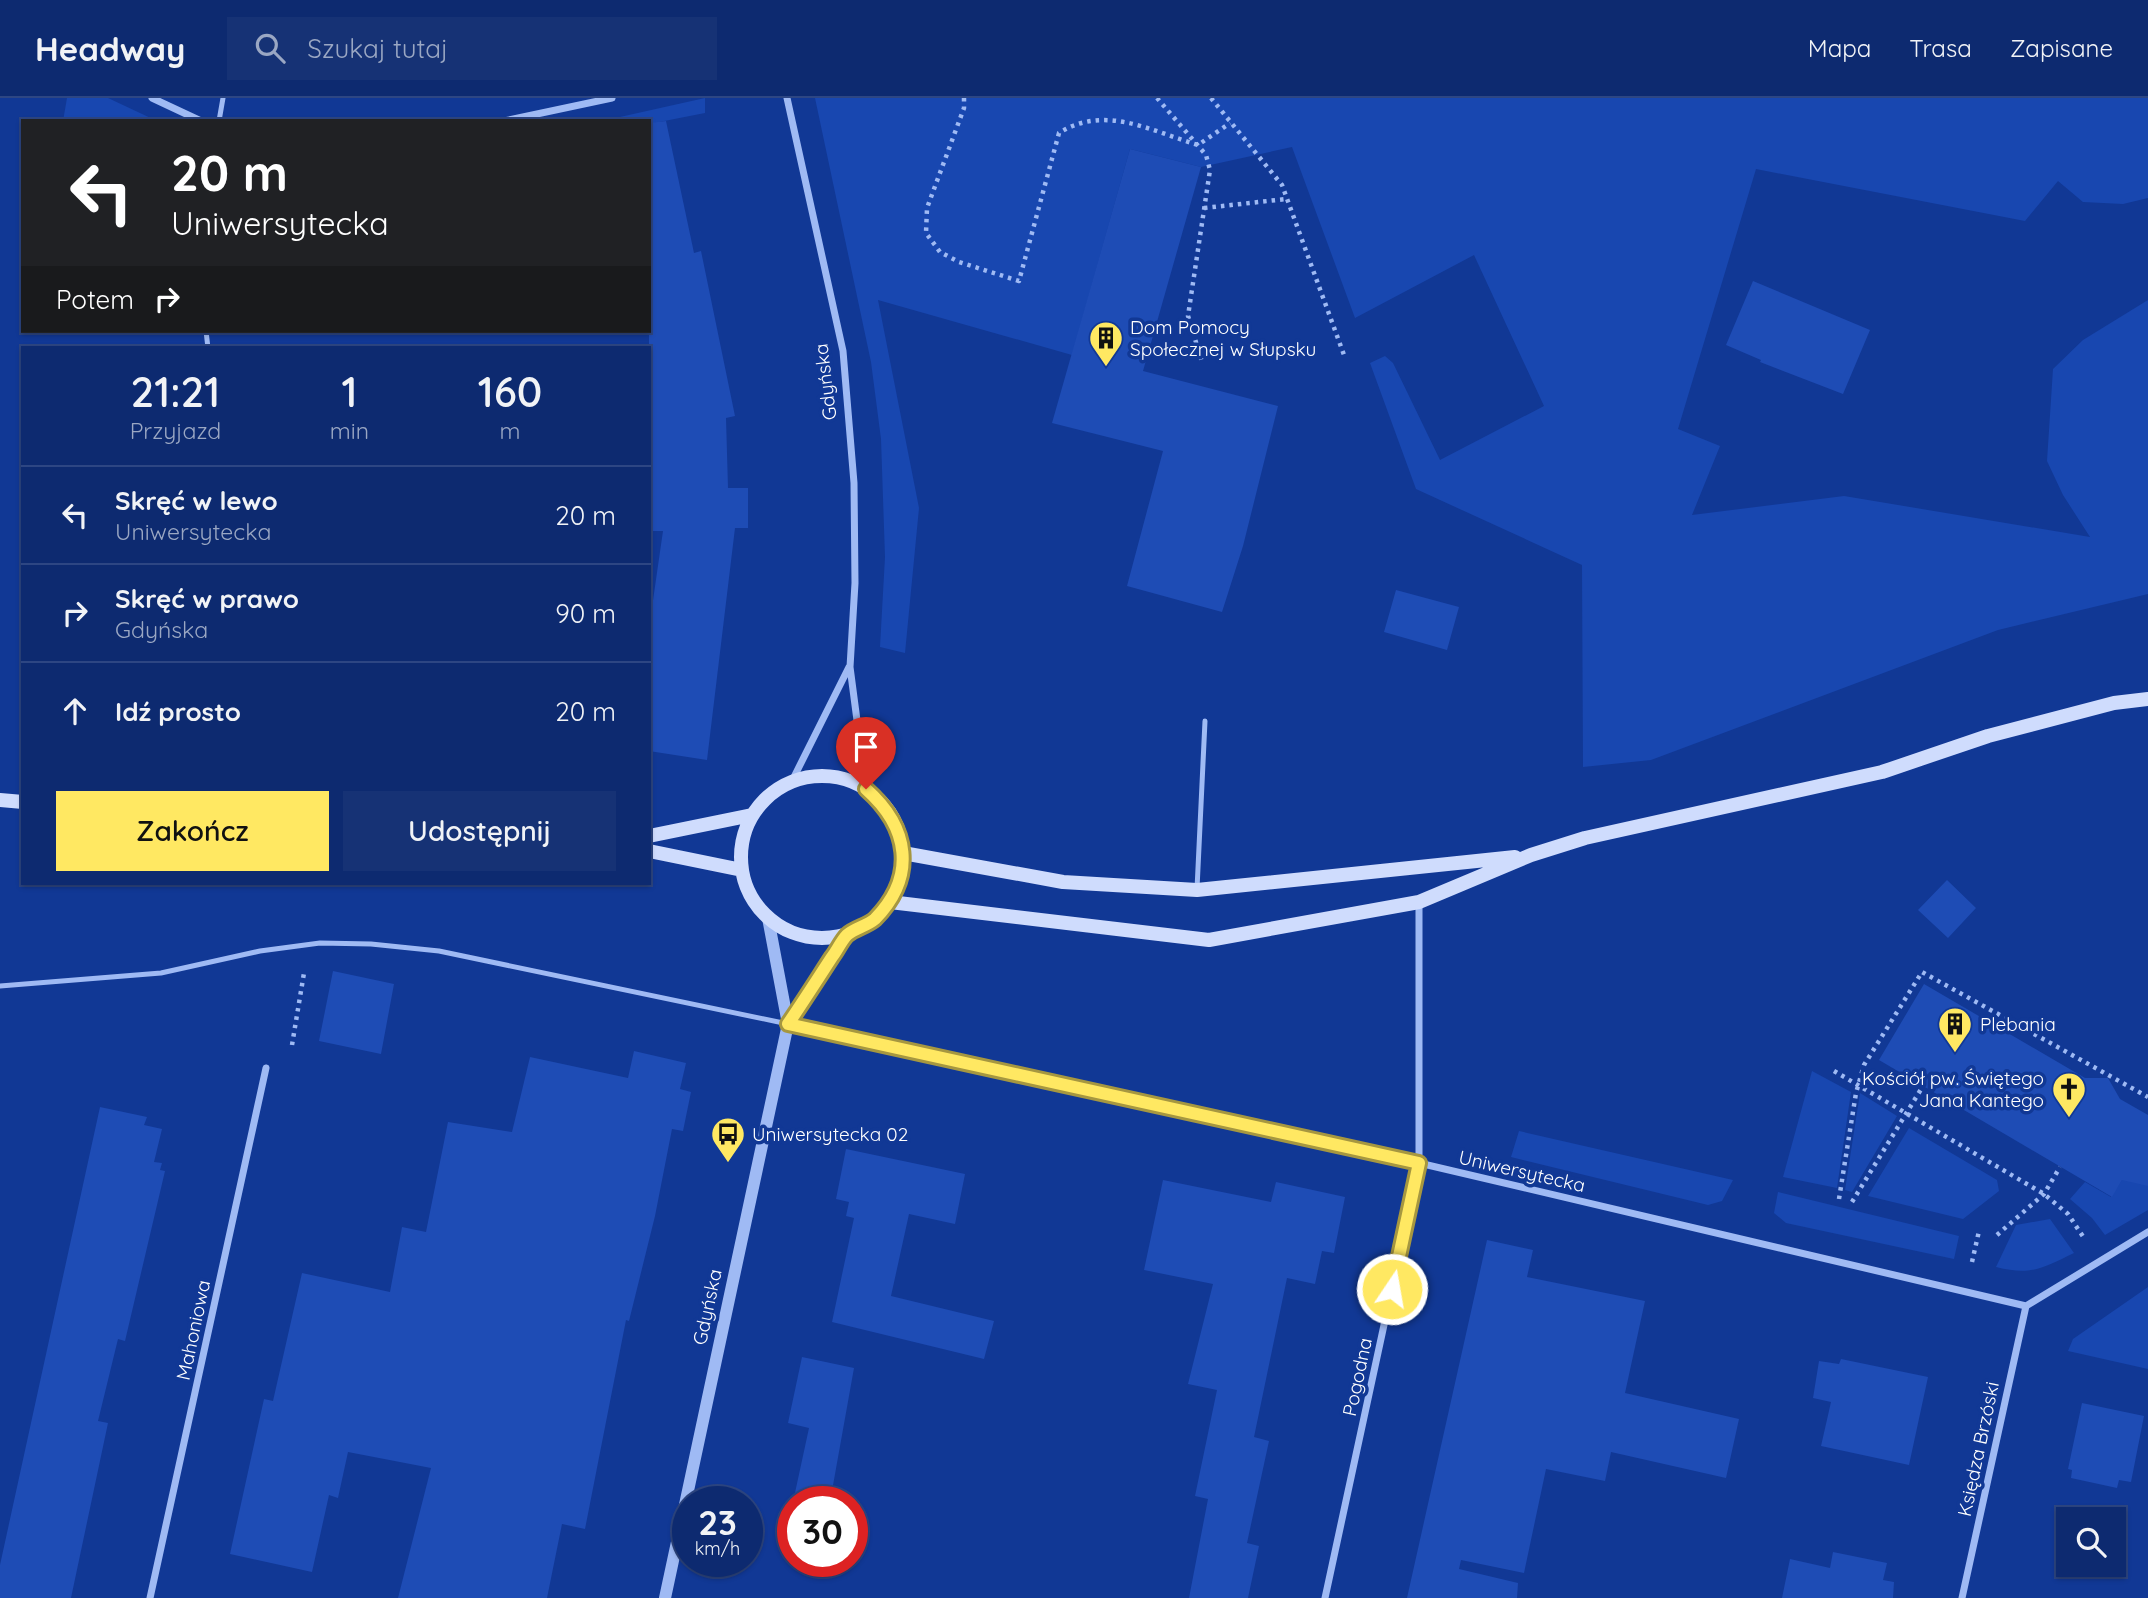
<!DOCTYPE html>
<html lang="pl">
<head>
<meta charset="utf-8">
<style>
  body { margin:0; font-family:Quicksand,sans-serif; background:#163275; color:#f1f3f6; height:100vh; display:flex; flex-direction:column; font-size:26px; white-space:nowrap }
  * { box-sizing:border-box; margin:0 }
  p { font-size:23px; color:#9aa7c3 }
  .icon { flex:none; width:38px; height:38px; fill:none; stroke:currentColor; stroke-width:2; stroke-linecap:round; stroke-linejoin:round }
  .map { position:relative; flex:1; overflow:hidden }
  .panel { position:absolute; left:21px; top:248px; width:630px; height:539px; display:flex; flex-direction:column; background:#0d2a70; border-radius:0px; box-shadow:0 2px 5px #0004,0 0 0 2px #2d4683 }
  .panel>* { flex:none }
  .guide { position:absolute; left:21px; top:21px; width:630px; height:214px; border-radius:0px; box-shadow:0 2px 5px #0004,0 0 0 2px #2d4683; background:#202124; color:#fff; overflow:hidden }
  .controls { position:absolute; left:2056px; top:1409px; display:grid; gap:14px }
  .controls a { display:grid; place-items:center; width:70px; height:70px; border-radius:0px; background:#0d2a70; box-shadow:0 2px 5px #0004,0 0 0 2px #2d4683; font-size:35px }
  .speed { position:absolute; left:672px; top:1388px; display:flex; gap:14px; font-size:35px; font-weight:700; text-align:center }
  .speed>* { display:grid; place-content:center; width:91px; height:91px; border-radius:50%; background:#0d2a70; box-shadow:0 2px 5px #0004,0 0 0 2px #2d4683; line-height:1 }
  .speed small { font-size:18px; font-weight:400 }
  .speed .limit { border:10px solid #d22; background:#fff; color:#111 }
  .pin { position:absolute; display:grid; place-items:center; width:60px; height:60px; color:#fff; margin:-72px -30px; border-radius:50% 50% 50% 0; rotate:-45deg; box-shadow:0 0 7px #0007 }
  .pin .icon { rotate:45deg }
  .me { position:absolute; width:77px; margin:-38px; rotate:12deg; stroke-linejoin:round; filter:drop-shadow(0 0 5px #0008) }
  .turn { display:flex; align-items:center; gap:24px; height:147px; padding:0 35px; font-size:32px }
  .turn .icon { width:91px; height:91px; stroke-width:2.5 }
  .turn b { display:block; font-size:49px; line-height:60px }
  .then { display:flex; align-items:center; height:66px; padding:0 35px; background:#0003; gap:14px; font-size:26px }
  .eta { display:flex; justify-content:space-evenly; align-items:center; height:119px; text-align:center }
  .eta b { font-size:42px; font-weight:600; line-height:49px }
  .primary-button { display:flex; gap:14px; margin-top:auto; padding:14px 35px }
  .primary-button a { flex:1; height:80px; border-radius:0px; background:#ffe862; color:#111; font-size:28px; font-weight:600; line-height:80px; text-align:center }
  .primary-button a+a { background:#163275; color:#f1f3f6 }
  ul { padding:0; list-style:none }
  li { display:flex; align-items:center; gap:21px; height:98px; padding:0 35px; border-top:2px solid #2d4683 }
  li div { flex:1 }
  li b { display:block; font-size:26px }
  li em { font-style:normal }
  header { display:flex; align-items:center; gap:42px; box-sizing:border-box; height:98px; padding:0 35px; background:#0d2a70; border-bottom:2px solid #2d4683 }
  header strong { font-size:33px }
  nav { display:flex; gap:38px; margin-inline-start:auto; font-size:24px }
  .search { width:490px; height:63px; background:#163275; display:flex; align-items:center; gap:18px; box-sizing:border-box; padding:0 24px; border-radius:0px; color:#9aa7c3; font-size:26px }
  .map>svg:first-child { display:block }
</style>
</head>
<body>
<header>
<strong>Headway</strong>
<div class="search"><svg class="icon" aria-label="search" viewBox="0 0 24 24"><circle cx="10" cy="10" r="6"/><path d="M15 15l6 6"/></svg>Szukaj tutaj</div>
<nav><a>Mapa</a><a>Trasa</a><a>Zapisane</a></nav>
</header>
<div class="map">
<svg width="2148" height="1500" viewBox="0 0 2148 1500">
  <rect width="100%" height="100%" fill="#113895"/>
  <!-- green -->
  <path fill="#1847b0" d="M 67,0 L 108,0 L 157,23 L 63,23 Z
    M 705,0 L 705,15 L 649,26 L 649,23 L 602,23 Z
    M 815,0 L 2148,0 L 2148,100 L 2123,106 L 2083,104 L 2058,83 L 2025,123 L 1756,71 L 1678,331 L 1720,348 L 1692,417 L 1844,398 L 2090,439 L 2063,397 L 2047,363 L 2053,271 L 2083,242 L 2148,202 L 2148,496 L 1998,532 L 1651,662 L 1583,669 L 1582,467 L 1416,391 L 1370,265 L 1385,258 L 1393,265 L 1440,362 L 1544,308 L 1474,157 L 1355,220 L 1292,49 L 1201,69 L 1130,51 L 1072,257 L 878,202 L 919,410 L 905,555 L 880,549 L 885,459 L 881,341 L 871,264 Z
    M 1812,973 L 1851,994 L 1837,1090 L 1783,1079 Z
    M 1860,995 L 1897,1018 L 1852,1094 L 1845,1092 Z
    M 1909,1030 L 1997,1082 L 1999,1093 L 1963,1121 L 1868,1098 Z
    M 1519,1033 L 1733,1082 L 1722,1103 L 1708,1107 L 1511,1059 Z
    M 2125,1077 L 2148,1087 L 2148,1112 L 2105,1137 L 2092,1120 L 2070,1101 L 2085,1084 L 2111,1099 Z
    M 1778,1094 L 1959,1138 L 1954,1161 L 1786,1125 L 1774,1115 Z
    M 2050,1121 L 2074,1155 C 2043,1170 2031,1178 1996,1169 L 2016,1127 Z
    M 2148,1189 L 2148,1271 L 2068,1253 L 2073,1241 Z"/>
  <!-- building -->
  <path fill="#1e4cb5" d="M 666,23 L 694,155 L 701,153 L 735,318 L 726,320 L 728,390 L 748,390 L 748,430 L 735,430 L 707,662 L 649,653 L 649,530 L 663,433 L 649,433 L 649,25 Z
    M 1130,51 L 1201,69 L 1143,273 L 1278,308 L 1243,448 L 1222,514 L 1127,488 L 1163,353 L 1052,325 Z
    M 1753,183 L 1870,232 L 1843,296 L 1760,264 L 1761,262 L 1726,247 Z
    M 1396,492 L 1459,509 L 1447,552 L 1384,534 Z
    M 1947,782 L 1976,810 L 1948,840 L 1918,812 Z
    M 333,873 L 394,886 L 381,956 L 319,943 Z
    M 1924,886 L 2085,980 L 2108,980 L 2120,1001 L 2148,1017 L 2148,1088 L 2122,1082 L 2112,1099 L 1879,962 Z
    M 634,953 L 686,965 L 680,991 L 691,994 L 683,1033 L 672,1031 L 655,1118 L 629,1223 L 626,1222 L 585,1431 L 562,1426 L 547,1500 L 398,1500 L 431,1370 L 348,1354 L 338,1400 L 329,1397 L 312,1474 L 230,1456 L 264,1301 L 273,1303 L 302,1175 L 390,1194 L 402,1129 L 426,1134 L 448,1024 L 512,1034 L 530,959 L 628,980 Z
    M 100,1009 L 147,1019 L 144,1027 L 162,1031 L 154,1064 L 162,1065 L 160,1072 L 165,1073 L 125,1243 L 118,1241 L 98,1323 L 108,1325 L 71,1500 L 0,1500 L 0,1467 Z
    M 846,1051 L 965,1076 L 955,1126 L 909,1116 L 891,1198 L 994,1223 L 984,1261 L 832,1224 L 854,1120 L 846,1118 L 849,1104 L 836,1101 Z
    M 1163,1082 L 1271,1104 L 1276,1084 L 1345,1099 L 1334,1155 L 1322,1153 L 1315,1186 L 1287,1180 L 1254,1339 L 1269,1343 L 1247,1445 L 1259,1448 L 1248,1500 L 1189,1500 L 1208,1401 L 1195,1398 L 1217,1292 L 1188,1286 L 1213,1186 L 1144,1172 Z
    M 1487,1142 L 1533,1152 L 1527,1179 L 1645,1203 L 1625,1295 L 1739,1321 L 1726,1380 L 1611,1354 L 1605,1383 L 1546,1371 L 1524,1475 L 1461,1462 L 1459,1471 L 1518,1485 L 1517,1500 L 1407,1500 Z
    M 802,1259 L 854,1270 L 830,1404 L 793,1404 L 809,1330 L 788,1325 Z
    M 1841,1261 L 1928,1279 L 1909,1367 L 1821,1348 L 1831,1304 L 1813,1300 L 1819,1263 L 1839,1266 Z
    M 2082,1305 L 2144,1318 L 2131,1384 L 2119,1382 L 2117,1390 L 2071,1380 L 2072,1372 L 2068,1371 Z
    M 1833,1454 L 1887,1465 L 1883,1482 L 1894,1484 L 1893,1500 L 1782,1500 L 1790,1461 L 1830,1470 Z"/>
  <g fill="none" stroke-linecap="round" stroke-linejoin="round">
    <!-- path -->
    <path stroke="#9fbaf4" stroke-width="4.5" stroke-dasharray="3.5 5" stroke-linecap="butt" d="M 964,0 L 964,10 L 927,110 L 926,135 L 940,154 L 959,164 L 1019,183 L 1059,35 C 1105,6 1151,33 1198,47 L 1230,25
      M 1157,0 L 1206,57 L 1210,72 L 1188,218 L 1202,264
      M 1211,0 L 1282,87 L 1344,257
      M 1204,110 L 1286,101
      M 292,947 L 304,875
      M 1834,973 L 2044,1096 L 2068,1116 L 2084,1140
      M 1839,1101 L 1856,995 L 1864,967 L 1922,874 L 2148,999
      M 1852,1104 L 1923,988
      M 1997,1137 L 2044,1096 L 2060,1069
      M 1972,1164 L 1979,1133"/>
    <!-- service -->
    <path stroke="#9fbaf4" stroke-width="5" d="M 219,23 L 223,0
      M 206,233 L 208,250
      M 1197,791 L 1205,623
      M 0,888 L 161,875 L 260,853 L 320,845 L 371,846 L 439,853 L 788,926"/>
    <!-- minor -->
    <path stroke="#9fbaf4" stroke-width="7" d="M 152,0 L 201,23
      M 787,0 L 843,253 L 854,385 L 855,485 L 850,569 L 866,691
      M 504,23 L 612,0
      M 792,683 L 849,569
      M 788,926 L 1419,1065 L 2026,1208 L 2148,1134
      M 150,1500 L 266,970
      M 1325,1500 L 1419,1065 L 1419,804
      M 1962,1500 L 2026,1208"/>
    <!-- tertiary -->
    <path stroke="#9fbaf4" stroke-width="12" d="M 768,820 L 788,926
      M 665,1500 L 788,926 L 847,837"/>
    <!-- secondary -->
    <path stroke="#cfdcfd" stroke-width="14" d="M741 759a81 81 0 1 1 162 0a81 81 0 1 1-162 0Z
      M 0,702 L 23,704
      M 649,738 L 752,717
      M 649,753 L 742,772
      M 903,755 L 1063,784 L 1197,792 L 1515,759
      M 890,804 L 1209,842 L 1419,804 L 1531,757 L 1585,740 L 1882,674 L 1988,638 L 2114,605 L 2148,601"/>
  </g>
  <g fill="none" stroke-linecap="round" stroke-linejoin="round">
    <!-- route casing -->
    <g stroke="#a69740" stroke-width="18">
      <path id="route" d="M 866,691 C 909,729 917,778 875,821 C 867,828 855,830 847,837 C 841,843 837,853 832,859 C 817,882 803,904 788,926 L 1419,1065 L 1392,1191"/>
    </g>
    <!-- route -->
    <use href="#route" stroke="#ffe862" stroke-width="12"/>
  </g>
  <!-- icons -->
  <defs>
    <g id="building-pin" transform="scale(1.75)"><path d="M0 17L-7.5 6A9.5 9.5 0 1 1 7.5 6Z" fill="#ffe862" stroke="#113895"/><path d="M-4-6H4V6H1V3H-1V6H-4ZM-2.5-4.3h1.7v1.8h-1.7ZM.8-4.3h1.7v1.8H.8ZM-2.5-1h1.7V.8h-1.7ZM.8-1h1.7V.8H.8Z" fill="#111"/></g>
    <g id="church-pin" transform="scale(1.75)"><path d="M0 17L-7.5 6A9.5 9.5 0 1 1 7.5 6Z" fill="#ffe862" stroke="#113895"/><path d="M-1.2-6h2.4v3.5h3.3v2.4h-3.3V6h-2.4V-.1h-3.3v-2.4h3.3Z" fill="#111"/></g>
    <g id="bus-pin" transform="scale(1.75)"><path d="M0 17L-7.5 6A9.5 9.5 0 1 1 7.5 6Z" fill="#ffe862" stroke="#113895"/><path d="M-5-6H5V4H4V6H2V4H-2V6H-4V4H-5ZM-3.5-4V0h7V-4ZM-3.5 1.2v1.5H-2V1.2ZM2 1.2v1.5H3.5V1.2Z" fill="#111"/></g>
  </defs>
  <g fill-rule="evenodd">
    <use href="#building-pin" x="1106" y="240"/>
    <use href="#building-pin" x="1955" y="926"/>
    <use href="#church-pin" x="2069" y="991"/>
    <use href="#bus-pin" x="728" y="1036"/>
  </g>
  <g text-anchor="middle" stroke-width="7" stroke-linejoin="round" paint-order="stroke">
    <!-- poi labels -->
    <g font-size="19" fill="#fff" stroke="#113895" text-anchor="start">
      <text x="1130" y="236">Dom Pomocy<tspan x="1130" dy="22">Społecznej w Słupsku</tspan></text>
      <text x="1980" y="933">Plebania</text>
      <text x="2044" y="987" text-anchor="end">Kościół pw. Świętego<tspan x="2044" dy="22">Jana Kantego</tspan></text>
      <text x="752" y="1043">Uniwersytecka 02</text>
    </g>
    <!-- street labels -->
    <g font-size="19" fill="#fff" stroke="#113895">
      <text transform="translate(825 284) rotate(-97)" y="7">Gdyńska</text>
      <text transform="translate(1522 1073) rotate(13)" y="7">Uniwersytecka</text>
      <text transform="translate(707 1209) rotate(-78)" y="7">Gdyńska</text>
      <text transform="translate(193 1232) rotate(-78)" y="7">Mahoniowa</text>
      <text transform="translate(1357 1279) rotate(-78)" y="7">Pogodna</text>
      <text transform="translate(1978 1351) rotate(-78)" y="7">Księdza Brzóski</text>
    </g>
  </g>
</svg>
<div class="controls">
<a><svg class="icon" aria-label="search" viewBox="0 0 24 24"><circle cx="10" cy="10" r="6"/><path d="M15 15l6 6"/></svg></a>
</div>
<div class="speed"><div>23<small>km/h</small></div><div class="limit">30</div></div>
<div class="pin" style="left:866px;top:691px;background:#d93025"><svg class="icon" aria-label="arrive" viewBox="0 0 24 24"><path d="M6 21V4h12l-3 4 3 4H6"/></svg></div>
<svg class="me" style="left:1392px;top:1191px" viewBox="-20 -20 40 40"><circle r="17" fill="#ffe862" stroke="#fff" stroke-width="3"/><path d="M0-11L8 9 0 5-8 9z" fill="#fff"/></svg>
<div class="guide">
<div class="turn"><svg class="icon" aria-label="left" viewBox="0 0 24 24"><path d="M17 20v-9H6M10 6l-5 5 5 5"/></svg><div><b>20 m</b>Uniwersytecka</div></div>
<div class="then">Potem<svg class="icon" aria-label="right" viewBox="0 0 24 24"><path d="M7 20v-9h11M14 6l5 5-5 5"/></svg></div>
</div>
<section class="panel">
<div class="eta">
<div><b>21:21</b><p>Przyjazd</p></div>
<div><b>1</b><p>min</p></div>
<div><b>160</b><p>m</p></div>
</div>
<ul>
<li><svg class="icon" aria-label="left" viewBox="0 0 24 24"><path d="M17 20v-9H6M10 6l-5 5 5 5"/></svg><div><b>Skręć w lewo</b><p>Uniwersytecka</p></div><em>20 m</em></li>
<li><svg class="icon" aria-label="right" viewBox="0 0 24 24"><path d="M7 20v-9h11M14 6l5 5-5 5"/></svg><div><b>Skręć w prawo</b><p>Gdyńska</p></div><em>90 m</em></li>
<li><svg class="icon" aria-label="ahead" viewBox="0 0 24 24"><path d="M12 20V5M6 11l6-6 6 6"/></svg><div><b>Idź prosto</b></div><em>20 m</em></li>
</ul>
<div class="primary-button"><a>Zakończ</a><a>Udostępnij</a></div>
</section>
</div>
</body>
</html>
